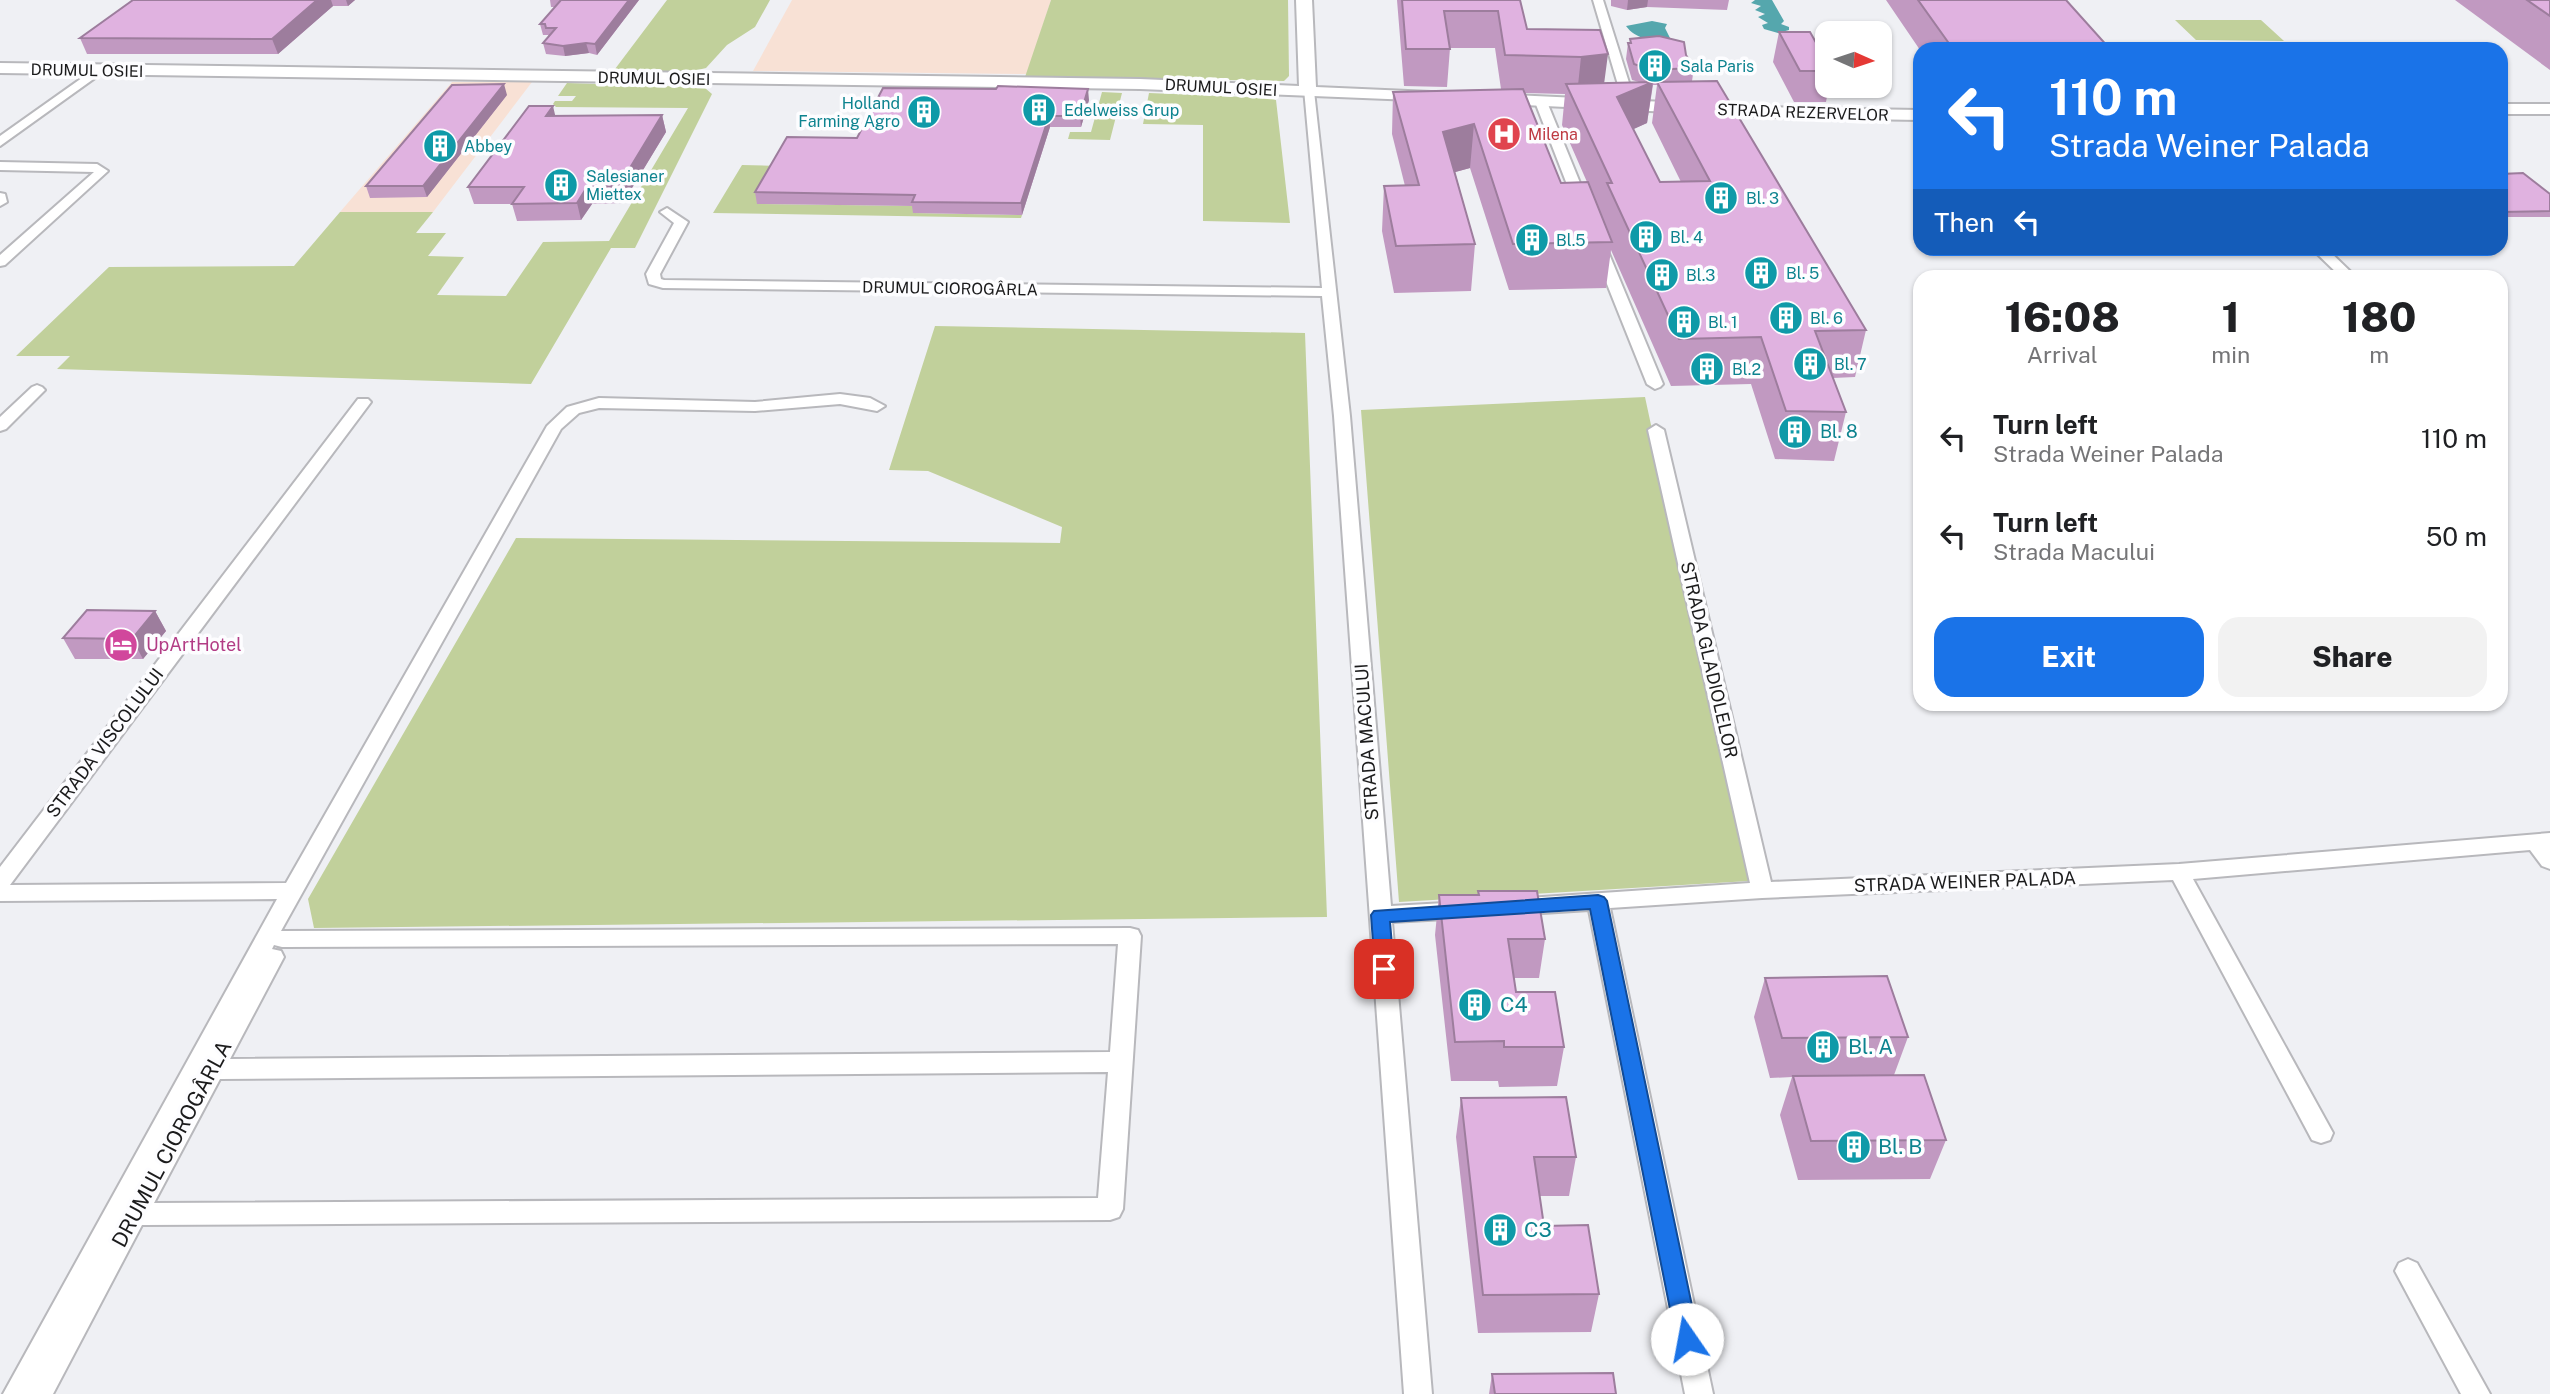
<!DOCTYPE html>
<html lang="en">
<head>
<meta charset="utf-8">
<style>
  body { margin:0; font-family:"Public Sans",sans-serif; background:#f2f2f2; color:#202124; height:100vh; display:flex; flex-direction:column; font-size:26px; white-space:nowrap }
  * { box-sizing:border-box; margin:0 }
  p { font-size:23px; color:#757577 }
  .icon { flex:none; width:38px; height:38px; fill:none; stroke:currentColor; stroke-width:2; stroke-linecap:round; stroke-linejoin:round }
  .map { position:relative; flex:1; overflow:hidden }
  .panel { position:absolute; left:1913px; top:270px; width:595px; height:441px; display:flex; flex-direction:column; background:#fff; border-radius:21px; box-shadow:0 2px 5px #0004 }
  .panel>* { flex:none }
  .banner { position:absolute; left:1913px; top:42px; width:595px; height:214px; border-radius:21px; box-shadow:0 2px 5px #0004; background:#1a73e8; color:#fff; overflow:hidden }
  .needle { width:46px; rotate:93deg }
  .tools { position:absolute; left:1815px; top:21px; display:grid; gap:14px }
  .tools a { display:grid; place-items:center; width:77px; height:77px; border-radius:14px; background:#fff; box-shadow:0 2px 5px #0004; font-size:35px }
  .pin { position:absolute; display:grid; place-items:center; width:60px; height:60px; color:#fff; margin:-30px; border-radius:14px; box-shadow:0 4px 10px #0006 }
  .me { position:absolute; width:77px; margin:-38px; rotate:348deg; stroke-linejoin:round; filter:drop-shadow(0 0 5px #0008) }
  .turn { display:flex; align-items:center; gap:24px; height:147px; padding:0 21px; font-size:32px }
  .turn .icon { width:91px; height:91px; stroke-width:2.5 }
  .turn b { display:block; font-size:49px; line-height:60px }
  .then { display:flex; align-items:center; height:66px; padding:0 21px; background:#0003; gap:14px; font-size:26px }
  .eta { display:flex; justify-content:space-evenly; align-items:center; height:119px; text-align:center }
  .eta b { font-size:42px; font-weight:800; line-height:49px }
  .primary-button { display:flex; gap:14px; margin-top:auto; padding:14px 21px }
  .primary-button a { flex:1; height:80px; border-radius:21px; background:#1a73e8; color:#fff; font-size:28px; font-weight:800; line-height:80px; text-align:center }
  .primary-button a+a { background:#f2f2f2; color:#202124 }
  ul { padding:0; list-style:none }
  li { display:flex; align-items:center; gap:21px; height:98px; padding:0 21px }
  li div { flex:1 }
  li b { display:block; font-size:26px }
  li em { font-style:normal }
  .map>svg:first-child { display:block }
</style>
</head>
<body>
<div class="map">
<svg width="2550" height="1394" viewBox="0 0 2550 1394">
  <rect width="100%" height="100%" fill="#eff0f4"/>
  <!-- industrial -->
  <path fill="#f8e1d5" d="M 792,0 L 1051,0 L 1027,74 L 753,71 Z
    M 452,82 L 532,82 L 433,212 L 340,212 Z"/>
  <!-- green -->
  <path fill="#c1d09b" d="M 667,0 L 770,0 L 755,27 L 727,45 L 706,68 L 685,73 L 612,73 Z
    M 1051,0 L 1288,0 L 1289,76 L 1284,81 L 1025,77 Z
    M 2175,20 L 2261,20 L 2284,41 L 2196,40 Z
    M 567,83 L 696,87 L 705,88 L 712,94 L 635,248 L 611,248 L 531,384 L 57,369 L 70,356 L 16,356 L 109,267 L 294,266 L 340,212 L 433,212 L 416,233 L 446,233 L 428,256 L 464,257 L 437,295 L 506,296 L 543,242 L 609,241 L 688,108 L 556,107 L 553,104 L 555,101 L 572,101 L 576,96 L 558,96 Z
    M 1102,92 L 1122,93 L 1110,140 L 1068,139 L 1070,132 L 1091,132 Z
    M 1149,93 L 1269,98 L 1276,100 L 1290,223 L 1203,221 L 1203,125 L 1143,124 Z
    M 742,165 L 779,166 L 758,204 L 916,206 L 914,213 L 1022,215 L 1021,218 L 713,213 Z
    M 935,326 L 1305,333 L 1327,917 L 314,928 L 308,899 L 516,538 L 1060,543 L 1062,527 L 928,471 L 889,470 Z
    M 1645,397 L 1749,881 L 1399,902 L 1361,410 Z"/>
  <!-- water -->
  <path fill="#55a7ad" d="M 1755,0 L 1772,0 L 1784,21 L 1781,24 L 1789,27 L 1789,30 L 1778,33 L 1764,29 L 1762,25 L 1768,23 L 1758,17 L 1765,14 L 1755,10 L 1761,6 L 1751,3 Z
    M 1652,21 L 1667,24 L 1665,28 L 1671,40 C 1654,40 1637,41 1626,26 Z"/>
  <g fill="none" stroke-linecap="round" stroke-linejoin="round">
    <!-- street casing -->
    <g stroke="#b8b8bc" stroke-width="4">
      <path id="street" d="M 1593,0 L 1603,0 L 1636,105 L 1634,108 L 1624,105 Z
        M 96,68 L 106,70 L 0,146 L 0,136 Z
        M 1304,89 L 1314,91 L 1350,416 L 1391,906 L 1463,902 L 1471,904 L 1474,910 L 1471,916 L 1463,918 L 1392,922 L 1432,1394 L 1404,1394 L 1334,416 L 1322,296 L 663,288 L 649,284 L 646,274 L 674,223 L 660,212 L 667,208 L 688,222 L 660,274 L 661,279 L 664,280 L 1322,288 Z
        M 1537,99 L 1547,102 L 1589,205 L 1587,208 L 1582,209 L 1575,205 L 1535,102 Z
        M 0,162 L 97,164 L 108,171 L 5,265 L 0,266 L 0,255 L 94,172 L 0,170 Z
        M 0,193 L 5,194 L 7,202 L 0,206 Z
        M 1600,245 L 1607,249 L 1663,384 L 1660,387 L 1655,389 L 1647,384 L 1593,249 Z
        M 2311,248 L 2326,248 L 2355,276 L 2340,276 Z
        M 37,385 L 42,387 L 45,390 L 6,429 L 0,431 L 0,417 L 32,387 Z
        M 840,394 L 870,398 L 885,406 L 877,411 L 840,404 L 755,411 L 599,408 L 579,413 L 561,429 L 281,931 L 1130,928 L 1138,930 L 1141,936 L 1123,1209 L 1119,1217 L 1110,1220 L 142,1225 L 53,1394 L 3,1394 L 277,899 L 0,901 L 0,867 L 358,399 L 368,399 L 371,402 L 10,885 L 286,883 L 547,426 L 567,407 L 599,398 L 755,402 ZM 1118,944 L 1110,1052 L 230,1059 L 284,957 L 281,951 L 272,949 L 274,945 L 282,947 ZM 1108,1072 L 1098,1198 L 154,1203 L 220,1079 Z
        M 1656,425 L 1664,430 L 1771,882 L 2179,864 L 2550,833 L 2550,869 L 2542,866 L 2530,850 L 2193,879 L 2333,1133 L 2330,1140 L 2321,1143 L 2312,1140 L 2173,880 L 1762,898 L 1610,908 L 1713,1394 L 1685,1394 L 1589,910 L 1514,915 L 1506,913 L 1503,907 L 1506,901 L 1514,899 L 1750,883 L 1648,430 Z
        M 2408,1259 L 2417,1263 L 2490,1394 L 2461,1394 L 2395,1271 L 2399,1263 Z"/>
    </g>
    <!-- secondary casing -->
    <g stroke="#b8b8bc" stroke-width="4">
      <path id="secondary" d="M 1296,0 L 1312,0 L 1316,87 L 1431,92 L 1437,93 L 1440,97 L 1437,101 L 1140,89 L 0,73 L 0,63 L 1140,79 L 1299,86 Z
        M 1489,94 L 1795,108 L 1920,110 L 1920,120 L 1795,118 L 1483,103 L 1480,99 L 1483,95 Z
        M 2501,104 L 2550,104 L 2550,114 L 2501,114 Z"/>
    </g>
    <!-- street -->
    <use href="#street" fill="#fff" fill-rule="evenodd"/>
    <!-- secondary -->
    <use href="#secondary" fill="#fff" fill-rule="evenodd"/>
  </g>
  <!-- wall -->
  <path fill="#c199c1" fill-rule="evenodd" d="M 133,0 L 355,0 L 348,6 L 333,6 L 278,54 L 87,54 L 80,38 Z
    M 550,0 L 639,0 L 597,55 L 589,53 L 565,56 L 546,54 L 543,43 L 549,37 L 548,35 L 543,35 L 540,24 L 555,7 L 551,7 Z
    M 1397,0 L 1520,0 L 1527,29 L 1600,30 L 1604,83 L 1639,82 L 1632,80 L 1626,59 L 1628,43 L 1630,43 L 1630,39 L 1686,55 L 1694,68 L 1692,81 L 1866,330 L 1855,377 L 1833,378 L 1846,412 L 1834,461 L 1775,459 L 1751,384 L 1671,386 L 1611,250 L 1606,288 L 1509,290 L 1470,168 L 1455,172 L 1475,244 L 1471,291 L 1394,293 L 1382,231 L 1384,186 L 1405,186 L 1392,134 L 1393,92 L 1501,89 L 1495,48 L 1450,48 L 1447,87 L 1404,86 ZM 1653,85 L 1657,85 L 1652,123 L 1681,182 L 1660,182 L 1633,129 L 1647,123 ZM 1525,93 L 1565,94 L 1562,125 L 1587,182 L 1561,183 Z
    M 1611,0 L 1729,0 L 1727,10 L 1647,7 L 1627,10 L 1611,6 Z
    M 1886,0 L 2066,0 L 2110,49 L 1920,50 Z
    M 2455,0 L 2550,0 L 2550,70 Z
    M 1779,32 L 1827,62 L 1827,86 L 1829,86 L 1826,102 L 1794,102 L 1773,62 Z
    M 507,95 L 427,197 L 370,198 L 366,186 Z
    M 1089,100 L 1081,127 L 1050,127 L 1022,215 L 913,213 L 912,206 L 757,204 L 755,192 L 857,138 Z
    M 662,115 L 666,132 L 623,203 L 592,204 L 581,220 L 517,221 L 512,204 L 474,204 L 468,187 L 555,116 Z
    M 2501,174 L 2550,194 L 2550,217 L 2501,217 Z
    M 155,611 L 166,631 L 143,659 L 75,659 L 63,638 Z
    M 1478,891 L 1545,939 L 1539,978 L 1514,978 L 1516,992 L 1564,1047 L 1557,1086 L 1499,1087 L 1498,1081 L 1451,1081 L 1435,935 L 1439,895 L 1478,895 Z
    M 1765,978 L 1908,1037 L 1894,1075 L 1946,1140 L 1930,1179 L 1798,1180 L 1780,1115 L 1792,1077 L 1770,1078 L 1754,1017 Z
    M 1461,1098 L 1576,1157 L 1569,1196 L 1540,1196 L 1544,1226 L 1599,1294 L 1591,1332 L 1478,1333 L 1456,1137 Z
    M 1492,1374 L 1616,1394 L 1489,1394 Z"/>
  <!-- shaded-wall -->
  <path fill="#9d7d9d" d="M 317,0 L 331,0 L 333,6 L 278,54 L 272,39 Z
    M 346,0 L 355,0 L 348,6 Z
    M 629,0 L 639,0 L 597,55 L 595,44 Z
    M 1628,0 L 1648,0 L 1647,7 L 1627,10 Z
    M 586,43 L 589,53 L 565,56 L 563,46 Z
    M 1608,54 L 1603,92 L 1577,95 L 1581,57 Z
    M 1653,82 L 1647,123 L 1612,139 L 1617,97 Z
    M 504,84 L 507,95 L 427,197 L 423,186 Z
    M 1088,89 L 1089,100 L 1081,127 L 1080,116 Z
    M 553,106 L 557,123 L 546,116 Z
    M 662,115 L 666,132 L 623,203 L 619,186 Z
    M 1049,116 L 1050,127 L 1022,215 L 1021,203 Z
    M 1474,124 L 1470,168 L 1441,176 L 1443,132 Z
    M 587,187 L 592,204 L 581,220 L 577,203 Z
    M 155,611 L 166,631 L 143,659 L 132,639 Z"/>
  <!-- building -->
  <path fill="#e0b2e0" stroke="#9d7d9d" stroke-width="2" d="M 133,0 L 317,0 L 272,39 L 80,38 Z
    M 561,0 L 629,0 L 595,44 L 586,43 L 563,46 L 543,43 L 556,28 L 546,28 L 545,24 L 540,24 Z
    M 1402,0 L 1520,0 L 1527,29 L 1600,30 L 1608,54 L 1581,57 L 1505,55 L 1498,11 L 1444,11 L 1450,49 L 1406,49 Z
    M 1918,0 L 2066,0 L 2110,49 L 1953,49 Z
    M 2527,0 L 2550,0 L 2550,16 Z
    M 1779,32 L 1810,32 L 1827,62 L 1827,71 L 1800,71 Z
    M 1659,36 L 1684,42 L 1686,55 L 1694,68 L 1650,70 L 1634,64 L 1628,43 L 1631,43 L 1630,39 Z
    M 1717,81 L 1866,330 L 1815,331 L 1846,412 L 1786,411 L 1761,337 L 1679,339 L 1607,183 L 1612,183 L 1566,84 L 1653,82 L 1617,97 L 1660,182 L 1710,181 L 1657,82 Z
    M 504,84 L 423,186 L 366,186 L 452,85 Z
    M 998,86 L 1088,89 L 1080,116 L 1049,116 L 1021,203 L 912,202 L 915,195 L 755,192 L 787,137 L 857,138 L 883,88 L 996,89 Z
    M 1523,89 L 1561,183 L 1588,182 L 1612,242 L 1513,244 L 1474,124 L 1443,132 L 1475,244 L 1396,246 L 1384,186 L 1419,185 L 1393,92 Z
    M 529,106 L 553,106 L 546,116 L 662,115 L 619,186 L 587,187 L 577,203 L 512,204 L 524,187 L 468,187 Z
    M 2523,173 L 2550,194 L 2550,211 L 2501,212 L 2501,174 Z
    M 87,610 L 155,611 L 132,639 L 63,638 Z
    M 1478,891 L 1537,891 L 1545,939 L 1508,939 L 1516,992 L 1555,992 L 1564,1047 L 1504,1047 L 1504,1041 L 1455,1042 L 1439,895 L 1479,895 Z
    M 1887,976 L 1908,1037 L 1782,1038 L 1765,978 Z
    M 1924,1075 L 1946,1140 L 1811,1141 L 1793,1076 Z
    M 1566,1097 L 1576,1157 L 1534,1157 L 1544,1226 L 1588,1225 L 1599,1294 L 1483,1295 L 1461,1098 Z
    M 1613,1373 L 1616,1394 L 1495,1394 L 1492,1374 Z"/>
  <!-- route -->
  <path fill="#1a73e8" stroke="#114b97" stroke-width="2" d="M 1598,895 L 1604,897 L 1607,901 L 1699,1339 L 1695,1347 L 1687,1350 L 1679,1347 L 1676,1339 L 1590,909 L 1390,922 L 1394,969 L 1391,974 L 1384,976 L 1378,974 L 1375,969 L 1371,915 L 1374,911 Z"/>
  <!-- icons -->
  <defs>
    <g id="building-disc" transform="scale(1.75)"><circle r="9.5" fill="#0f9aa8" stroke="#fdfdff"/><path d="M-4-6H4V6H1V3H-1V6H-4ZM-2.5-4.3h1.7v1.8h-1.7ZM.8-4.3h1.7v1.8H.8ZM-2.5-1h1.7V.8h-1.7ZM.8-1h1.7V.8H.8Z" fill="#fff"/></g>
    <g id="hospital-disc" transform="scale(1.75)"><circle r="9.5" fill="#e0444e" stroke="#fdfdff"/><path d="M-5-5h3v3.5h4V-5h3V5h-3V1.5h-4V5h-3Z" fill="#fff"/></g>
    <g id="hotel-disc" transform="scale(1.75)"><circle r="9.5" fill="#d1479c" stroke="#fdfdff"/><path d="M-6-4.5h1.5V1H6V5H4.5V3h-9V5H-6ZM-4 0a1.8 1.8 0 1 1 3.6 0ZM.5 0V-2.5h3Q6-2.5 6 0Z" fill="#fff"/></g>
  </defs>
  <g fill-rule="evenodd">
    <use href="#building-disc" x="1655" y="66"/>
    <use href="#building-disc" x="1039" y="110"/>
    <use href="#building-disc" x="924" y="112"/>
    <use href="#hospital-disc" x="1504" y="134"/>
    <use href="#building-disc" x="440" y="146"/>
    <use href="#building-disc" x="561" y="185"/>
    <use href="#building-disc" x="1721" y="198"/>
    <use href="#building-disc" x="1646" y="237"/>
    <use href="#building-disc" x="1532" y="240"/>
    <use href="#building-disc" x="1761" y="273"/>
    <use href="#building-disc" x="1662" y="275"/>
    <use href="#building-disc" x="1786" y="318"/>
    <use href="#building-disc" x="1684" y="322"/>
    <use href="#building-disc" x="1810" y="364"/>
    <use href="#building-disc" x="1707" y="369"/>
    <use href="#building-disc" x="1795" y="432"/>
    <use href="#hotel-disc" x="121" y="645"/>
    <use href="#building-disc" x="1475" y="1005"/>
    <use href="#building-disc" x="1823" y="1047"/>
    <use href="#building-disc" x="1854" y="1147"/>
    <use href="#building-disc" x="1500" y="1230"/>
  </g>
  <g text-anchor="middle" stroke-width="7" stroke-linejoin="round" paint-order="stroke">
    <!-- far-culture labels -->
    <g font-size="16" fill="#0d838f" stroke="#fdfdff" text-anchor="start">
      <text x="1680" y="72">Sala Paris</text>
      <text x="900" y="109" text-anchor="end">Holland<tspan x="900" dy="18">Farming Agro</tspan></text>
      <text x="1064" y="116">Edelweiss Grup</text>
      <text x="464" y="152">Abbey</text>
      <text x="586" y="182">Salesianer<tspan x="586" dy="18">Miettex</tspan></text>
      <text x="1746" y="204">Bl. 3</text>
      <text x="1670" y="243">Bl. 4</text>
      <text x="1556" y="246">Bl.5</text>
      <text x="1786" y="279">Bl. 5</text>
      <text x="1686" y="281">Bl.3</text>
      <text x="1810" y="324">Bl. 6</text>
      <text x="1708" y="328">Bl. 1</text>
      <text x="1834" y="370">Bl. 7</text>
      <text x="1732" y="375">Bl.2</text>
    </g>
    <!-- far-street labels -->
    <g font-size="16" fill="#1b1b1c" stroke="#fdfdff">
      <text transform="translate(87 70) rotate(1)" y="6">DRUMUL OSIEI</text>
      <text transform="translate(654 78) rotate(1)" y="6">DRUMUL OSIEI</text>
      <text transform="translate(1221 87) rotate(3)" y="6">DRUMUL OSIEI</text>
      <text transform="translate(1803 112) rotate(2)" y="6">STRADA REZERVELOR</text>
      <text transform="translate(950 288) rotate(1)" y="6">DRUMUL CIOROGÂRLA</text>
    </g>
    <!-- far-health labels -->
    <g font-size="16" fill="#be3a42" stroke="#fdfdff" text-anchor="start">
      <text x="1528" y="140">Milena</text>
    </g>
    <!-- culture labels -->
    <g font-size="18" fill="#0d838f" stroke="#fdfdff" text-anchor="start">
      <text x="1820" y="438">Bl. 8</text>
    </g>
    <!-- hotel labels -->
    <g font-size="18" fill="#b23c85" stroke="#fdfdff" text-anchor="start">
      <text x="146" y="651">UpArtHotel</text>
    </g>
    <!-- street labels -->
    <g font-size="18" fill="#1b1b1c" stroke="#fdfdff">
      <text transform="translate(1709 660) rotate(77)" y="6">STRADA GLADIOLELOR</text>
      <text transform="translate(1367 742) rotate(-94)" y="6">STRADA MACULUI</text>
      <text transform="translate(105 743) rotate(-53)" y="6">STRADA VISCOLULUI</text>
      <text transform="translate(1965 882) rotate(-2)" y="6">STRADA WEINER PALADA</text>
    </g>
    <!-- near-culture labels -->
    <g font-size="21" fill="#0d838f" stroke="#fdfdff" text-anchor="start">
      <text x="1500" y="1012">C4</text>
      <text x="1848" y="1054">Bl. A</text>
      <text x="1878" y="1154">Bl. B</text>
      <text x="1524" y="1237">C3</text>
    </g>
    <!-- near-street labels -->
    <g font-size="21" fill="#1b1b1c" stroke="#fdfdff">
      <text transform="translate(172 1144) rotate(-62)" y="7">DRUMUL CIOROGÂRLA</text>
    </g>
  </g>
</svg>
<div class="tools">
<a><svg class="needle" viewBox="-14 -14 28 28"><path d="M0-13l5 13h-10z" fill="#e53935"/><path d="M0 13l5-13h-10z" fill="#757577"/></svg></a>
</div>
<div class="pin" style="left:1384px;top:969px;background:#d93025"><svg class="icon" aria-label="arrive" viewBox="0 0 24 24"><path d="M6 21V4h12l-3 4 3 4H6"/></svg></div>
<svg class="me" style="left:1687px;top:1339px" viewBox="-20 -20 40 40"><circle r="19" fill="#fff"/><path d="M0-13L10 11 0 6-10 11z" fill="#1a73e8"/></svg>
<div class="banner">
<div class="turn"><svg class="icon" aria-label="left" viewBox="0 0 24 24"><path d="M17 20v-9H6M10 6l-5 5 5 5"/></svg><div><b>110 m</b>Strada Weiner Palada</div></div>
<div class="then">Then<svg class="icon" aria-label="left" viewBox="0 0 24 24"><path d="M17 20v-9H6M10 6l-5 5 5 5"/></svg></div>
</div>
<section class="panel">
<div class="eta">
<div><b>16:08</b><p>Arrival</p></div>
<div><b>1</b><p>min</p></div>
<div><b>180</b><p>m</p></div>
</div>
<ul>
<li><svg class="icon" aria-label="left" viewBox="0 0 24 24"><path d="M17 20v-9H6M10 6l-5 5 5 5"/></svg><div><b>Turn left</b><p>Strada Weiner Palada</p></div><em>110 m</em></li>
<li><svg class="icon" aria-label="left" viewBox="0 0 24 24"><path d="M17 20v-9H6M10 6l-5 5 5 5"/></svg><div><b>Turn left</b><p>Strada Macului</p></div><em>50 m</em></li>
</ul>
<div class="primary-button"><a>Exit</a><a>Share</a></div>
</section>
</div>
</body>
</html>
